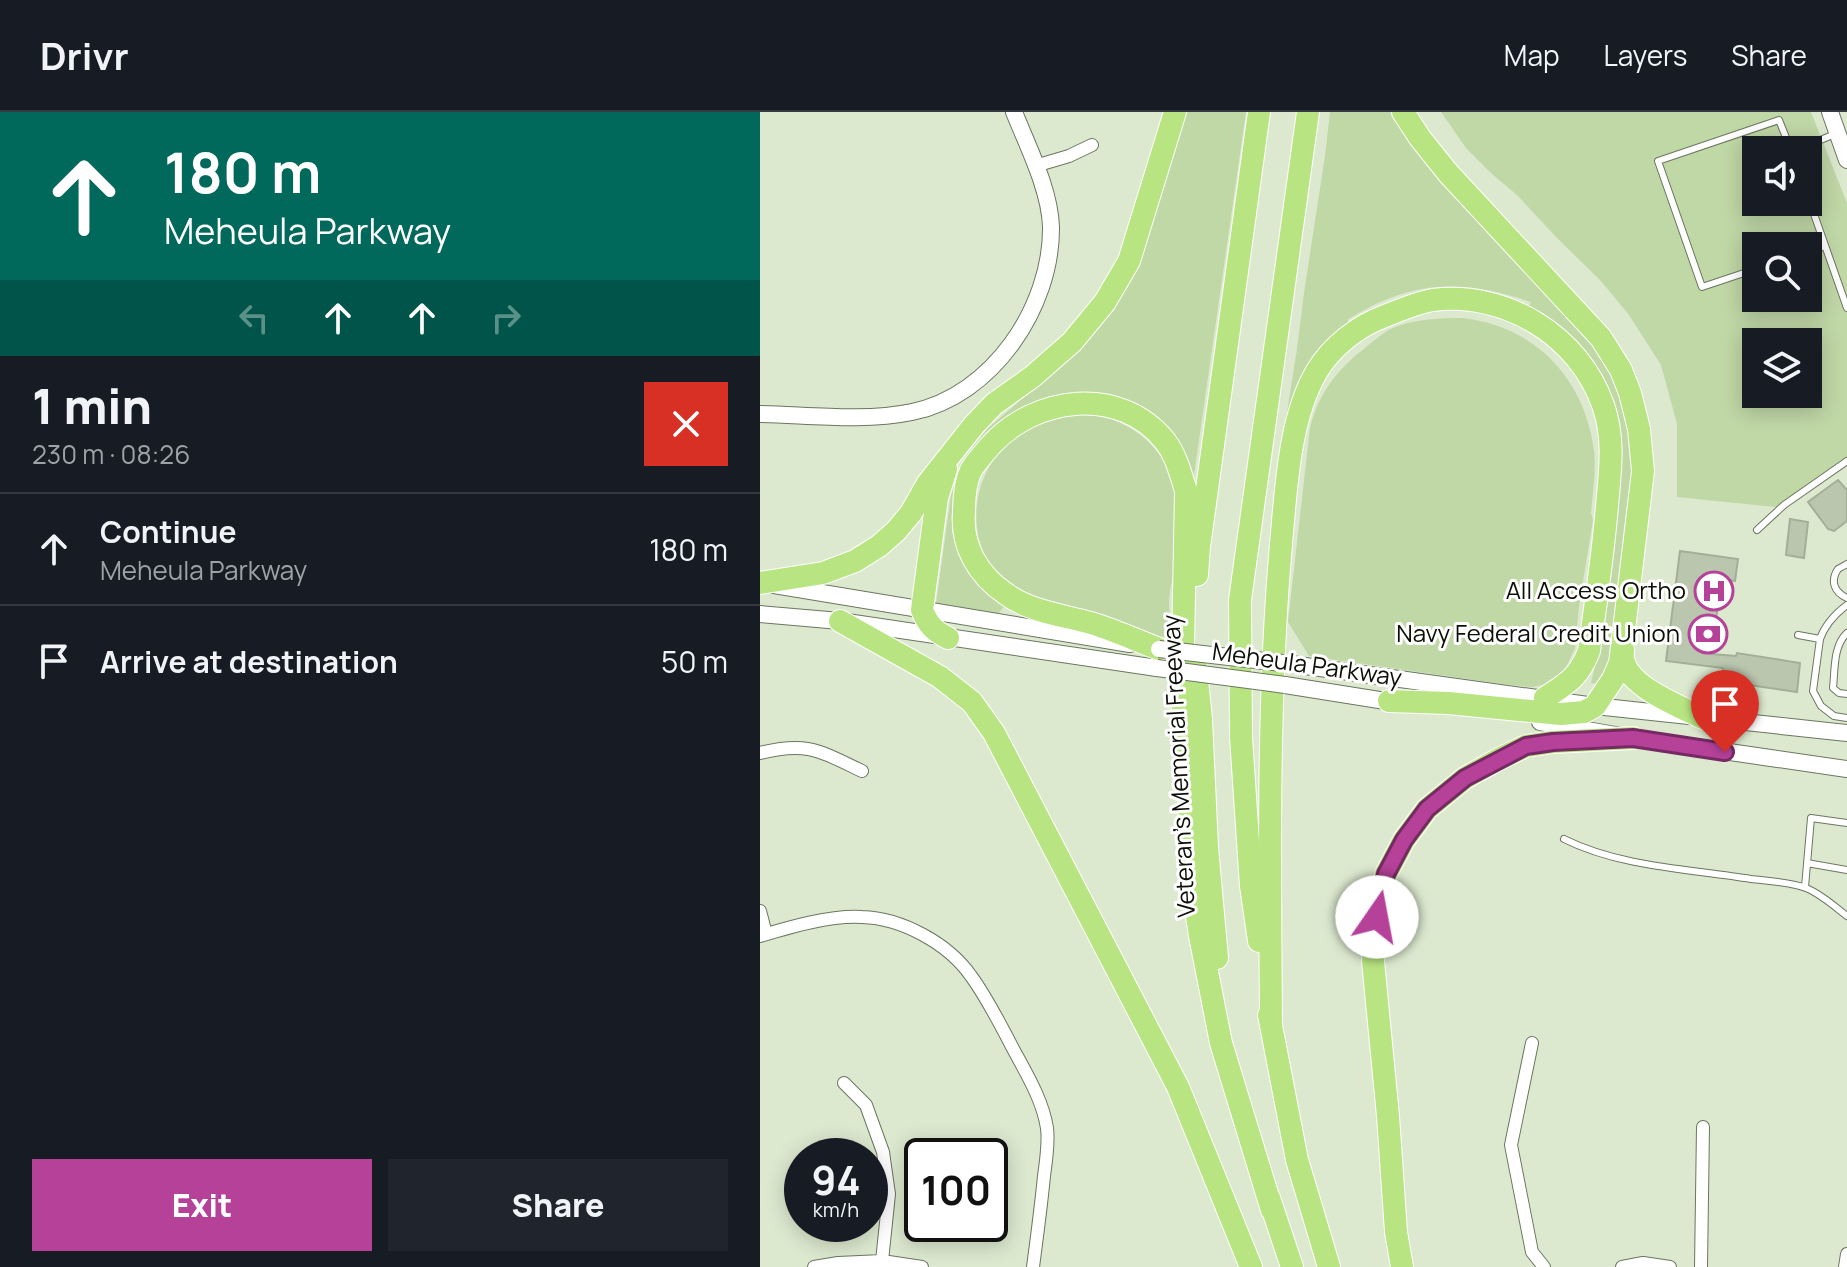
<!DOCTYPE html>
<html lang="en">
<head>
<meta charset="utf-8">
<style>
  body { margin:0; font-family:Manrope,sans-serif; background:#20242c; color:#f1f3f6; height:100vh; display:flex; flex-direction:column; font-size:30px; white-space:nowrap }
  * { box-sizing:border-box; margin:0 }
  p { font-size:26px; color:#9ea1a6 }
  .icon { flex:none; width:44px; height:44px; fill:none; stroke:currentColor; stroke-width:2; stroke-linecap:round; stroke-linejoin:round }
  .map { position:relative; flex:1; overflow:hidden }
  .details { display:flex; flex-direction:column; background:#171b24; width:760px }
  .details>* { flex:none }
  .guide { background:#00695c; color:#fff; overflow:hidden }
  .fabs { position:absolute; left:982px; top:24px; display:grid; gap:16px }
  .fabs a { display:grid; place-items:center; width:80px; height:80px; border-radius:0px; background:#171b24; box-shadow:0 4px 20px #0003; font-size:40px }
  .speed { position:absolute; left:24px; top:1026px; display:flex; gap:16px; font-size:40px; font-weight:700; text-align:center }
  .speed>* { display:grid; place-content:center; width:104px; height:104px; border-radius:50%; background:#171b24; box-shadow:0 4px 20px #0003; line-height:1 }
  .speed small { font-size:20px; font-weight:400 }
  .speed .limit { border:4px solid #111; border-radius:12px; background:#fff; color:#111 }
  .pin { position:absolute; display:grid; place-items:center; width:68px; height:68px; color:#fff; margin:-82px -34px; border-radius:50% 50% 50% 0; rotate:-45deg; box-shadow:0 0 8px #0007 }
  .pin .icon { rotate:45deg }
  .me { position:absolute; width:88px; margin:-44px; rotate:12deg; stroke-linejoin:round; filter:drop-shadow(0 0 6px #0008) }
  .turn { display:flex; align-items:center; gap:28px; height:168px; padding:0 32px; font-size:36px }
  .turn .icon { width:104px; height:104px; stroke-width:2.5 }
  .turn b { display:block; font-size:56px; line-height:68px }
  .lanes { display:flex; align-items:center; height:76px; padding:0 32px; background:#0003; justify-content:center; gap:40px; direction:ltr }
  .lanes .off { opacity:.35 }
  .round { display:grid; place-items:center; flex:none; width:84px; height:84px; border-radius:0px; background:#20242c }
  .overview { display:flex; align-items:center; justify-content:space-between; height:136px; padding:0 32px }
  h1 { font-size:48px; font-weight:800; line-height:60px }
  .cta { display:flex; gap:16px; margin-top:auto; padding:16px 32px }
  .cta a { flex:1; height:92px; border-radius:0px; background:#b54199; color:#fff; font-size:32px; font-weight:800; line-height:92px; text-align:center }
  .cta a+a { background:#20242c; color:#f1f3f6 }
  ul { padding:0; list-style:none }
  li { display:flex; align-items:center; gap:24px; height:112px; padding:0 32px; border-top:2px solid #363941 }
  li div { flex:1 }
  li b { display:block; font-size:30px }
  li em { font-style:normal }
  header { display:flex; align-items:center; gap:48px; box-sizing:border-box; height:112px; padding:0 40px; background:#171b24; border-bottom:2px solid #363941 }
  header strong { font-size:38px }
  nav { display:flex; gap:44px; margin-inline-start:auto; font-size:28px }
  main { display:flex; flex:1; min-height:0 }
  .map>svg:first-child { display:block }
</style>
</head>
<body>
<header>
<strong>Drivr</strong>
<nav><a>Map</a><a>Layers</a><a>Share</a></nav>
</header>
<main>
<section class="details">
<div class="guide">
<div class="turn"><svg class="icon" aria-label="ahead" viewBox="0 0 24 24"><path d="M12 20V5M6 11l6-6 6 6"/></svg><div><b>180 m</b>Meheula Parkway</div></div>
<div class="lanes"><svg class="icon off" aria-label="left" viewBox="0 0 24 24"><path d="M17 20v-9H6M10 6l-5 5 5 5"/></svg><svg class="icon" aria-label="ahead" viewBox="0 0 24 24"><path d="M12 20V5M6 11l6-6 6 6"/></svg><svg class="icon" aria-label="ahead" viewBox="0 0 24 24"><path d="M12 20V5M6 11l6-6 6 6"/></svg><svg class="icon off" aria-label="right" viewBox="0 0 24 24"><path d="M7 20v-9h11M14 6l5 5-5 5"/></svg></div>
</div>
<div class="overview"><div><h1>1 min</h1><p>230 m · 08:26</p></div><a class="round" style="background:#d93025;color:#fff"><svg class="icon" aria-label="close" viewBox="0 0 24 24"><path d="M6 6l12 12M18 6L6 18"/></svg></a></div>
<ul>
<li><svg class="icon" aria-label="ahead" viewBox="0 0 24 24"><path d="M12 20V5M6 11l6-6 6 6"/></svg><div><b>Continue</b><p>Meheula Parkway</p></div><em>180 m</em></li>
<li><svg class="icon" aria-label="arrive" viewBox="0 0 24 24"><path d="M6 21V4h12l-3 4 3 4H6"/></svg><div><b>Arrive at destination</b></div><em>50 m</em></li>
</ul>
<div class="cta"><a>Exit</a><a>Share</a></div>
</section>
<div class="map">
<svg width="1087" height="1155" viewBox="0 0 1087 1155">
  <rect width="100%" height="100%" fill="#dce9cf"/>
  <!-- green -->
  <path fill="#c0d7a6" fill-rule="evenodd" d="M 421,0 L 486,0 L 432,377 L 427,359 L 342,283 L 321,281 L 302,283 L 269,293 L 194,389 L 246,492 L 238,502 L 176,492 L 191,383 L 206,344 L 228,316 L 296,258 L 325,231 L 353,194 Z
    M 570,0 L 630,0 L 672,59 L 784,180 L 814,206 L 857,267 L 876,341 L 854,547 L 843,573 L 831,571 L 840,534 L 860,379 L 861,355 L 815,231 L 793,210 L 769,195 L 771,190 C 702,166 650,168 587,208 L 592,211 L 580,220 L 524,319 L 537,237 L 544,181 L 565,44 Z
    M 681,0 L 1051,0 L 1087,91 L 1087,351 L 1024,396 L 917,385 L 917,312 L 901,253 L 869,203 L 841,169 L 797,126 L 757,83 L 732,62 L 706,36 ZM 996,38 L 1048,38 L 1048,90 L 996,90 ZM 996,134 L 1048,134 L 1048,186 L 996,186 ZM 996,230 L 1048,230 L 1048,282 L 996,282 Z
    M 701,206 C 774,213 825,266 834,339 C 836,359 833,380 831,401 L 833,408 L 819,494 L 815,536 L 808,551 L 803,560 L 791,570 L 782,573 L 772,575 L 742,572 L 549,544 L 528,510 L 550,316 C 559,280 578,257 606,235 C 616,227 626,218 638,214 C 658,207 680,206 701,206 Z
    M 325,301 C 374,308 411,338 417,390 C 419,412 415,442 414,465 C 406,482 410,508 411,527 C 385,520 360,514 334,508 C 304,501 274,495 248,478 C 242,474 238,466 233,459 C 202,412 216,352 261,319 C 280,306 303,305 325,301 Z"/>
  <!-- building -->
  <path fill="#bac6ae" stroke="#a3af97" stroke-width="2" d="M 1078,368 L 1087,378 L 1087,409 L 1074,419 L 1068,417 L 1048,390 Z
    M 1030,407 L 1048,410 L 1044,446 L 1026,443 Z
    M 920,439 L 978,447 L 975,469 L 961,467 L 952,542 L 976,544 L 977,541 L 1040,551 L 1037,580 L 961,569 L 963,556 L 906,549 Z"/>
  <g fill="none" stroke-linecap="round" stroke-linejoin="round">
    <!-- lane casing -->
    <g stroke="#6b7660" stroke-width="8">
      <path id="lane" d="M 1036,38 L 1075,22
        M 1048,85 L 1087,196
        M 1048,140 L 1065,134
        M 996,157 L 942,175 L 898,49 L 1019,8 L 1031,38
        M 997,418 L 1024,393 L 1087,349
        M 1087,452 L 1078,457 C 1070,469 1074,480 1087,486
        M 1087,493 C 1075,502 1065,513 1060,527 L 1053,579 L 1061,594 L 1074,604 L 1087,606
        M 1087,521 C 1073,534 1075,558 1073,576 L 1079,581 L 1087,582
        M 1038,523 L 1060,527
        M 804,727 C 860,755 930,757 991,767 C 1008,769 1032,770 1046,776 C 1061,782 1074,794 1087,804
        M 1047,751 L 1087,758
        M 1045,775 L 1051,706 L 1087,711"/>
    </g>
    <!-- street casing -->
    <g stroke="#6b7660" stroke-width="14">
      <path id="street" d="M 275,54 L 309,44 L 332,33
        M 0,641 C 47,629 60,639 102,659
        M 0,799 L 6,822
        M 0,824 C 30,815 71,803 102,805 C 141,806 188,831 211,864 C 225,883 237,906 248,927 C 262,955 282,984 287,1016 C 289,1031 286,1049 284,1064 C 281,1095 277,1125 273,1155
        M 772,931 L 751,1033 L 772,1140 L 784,1155
        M 84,971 L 106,993 L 123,1040 L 129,1082 L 122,1149
        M 54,1155 L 78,1151 L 122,1149 L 162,1155
        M 862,1155 L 883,1151 L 910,1155
        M 941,1155 L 943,1015
        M 1085,1155 L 1087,1142"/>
    </g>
    <!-- secondary casing -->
    <g stroke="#6b7660" stroke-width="18">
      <path id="secondary" d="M 1070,0 L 1087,48
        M 0,302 C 49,303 104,310 152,300 C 232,284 292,195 291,115 C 290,78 268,35 254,0
        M 14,473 L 370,532
        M 0,502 L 80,509 L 397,556
        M 531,552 L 835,594 L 1087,621
        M 525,573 L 638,591
        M 780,610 L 873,626 L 1087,657"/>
    </g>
    <!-- highway casing -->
    <g stroke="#fff" stroke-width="24">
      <path id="highway" d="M 186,357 L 177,386 L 162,498 C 168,513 174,519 188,526
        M 437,463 L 439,435 L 499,0
        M 0,471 L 63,461 L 95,449 L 119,434 L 136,419 L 151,401 L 168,371 L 214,313 L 234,292 L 272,265 L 312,230 L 345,190 L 369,149 L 415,0
        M 80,509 L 180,565 L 212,590 L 234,621 L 418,975 L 491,1155
        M 399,537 C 376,528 354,518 331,511 C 302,503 271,500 246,482 C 218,463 201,434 204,400 C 204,387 205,371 211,358 C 216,350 224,341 230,334 C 275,284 360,273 405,329 C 416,343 421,363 426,379 L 422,587 L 428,645 L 431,764 L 440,824 L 461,931 L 512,1098
        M 863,537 C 863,542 862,546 864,550 C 871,576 921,595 943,606
        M 435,549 L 441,607 L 447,735 L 457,846
        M 629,589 L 688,591 L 801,602 L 824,600 L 835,594 L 853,567 L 860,551 L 883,359 L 879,317 L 870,281 L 861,258 L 841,226 L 688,61 L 660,26 L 643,0
        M 499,829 L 491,774 L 481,625 L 480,488 L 548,0
        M 509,903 L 537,1048 L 569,1155
        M 511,914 C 510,754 507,592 521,432 C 526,378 529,306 557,259 C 572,234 598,214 625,204 C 640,198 656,191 673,188 C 746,179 819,224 843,293 C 855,326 850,360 847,394 C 843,442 836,491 829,539 C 819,565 808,571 785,586
        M 509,1086 L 532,1155
        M 642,1155 L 636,1120 L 628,1004 L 613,849 L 617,805 L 626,762 L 644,728 L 667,697 L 705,666 L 737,648 L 766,634 L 793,630 L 873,626"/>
    </g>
    <!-- lane -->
    <use href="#lane" stroke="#fff" stroke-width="6"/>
    <!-- street -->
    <use href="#street" stroke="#fff" stroke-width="12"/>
    <!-- secondary -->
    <use href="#secondary" stroke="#fff" stroke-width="16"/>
    <!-- highway -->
    <use href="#highway" stroke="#b8e581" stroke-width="22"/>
    <!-- secondary-bridge casing -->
    <g stroke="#6b7660" stroke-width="18" stroke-linecap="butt">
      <path id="secondary-bridge" d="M 399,537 L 531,552
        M 397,556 L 525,573"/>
    </g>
    <!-- secondary-bridge -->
    <use href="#secondary-bridge" stroke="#fff" stroke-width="16"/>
  </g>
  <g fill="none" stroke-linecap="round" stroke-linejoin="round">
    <!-- route casing -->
    <g stroke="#762a63" stroke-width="20">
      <path id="route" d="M 617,805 L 626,762 L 644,728 L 667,697 L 705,666 L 766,634 L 793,630 L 873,626 L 965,640"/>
    </g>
    <!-- route -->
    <use href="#route" stroke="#b54199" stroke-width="14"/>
  </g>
  <!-- icons -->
  <defs>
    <g id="hospital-ring" transform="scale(2)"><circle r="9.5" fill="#fff" stroke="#b54199" stroke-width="1.5"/><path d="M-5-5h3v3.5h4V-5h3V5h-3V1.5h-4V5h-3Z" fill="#b54199"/></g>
    <g id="bank-ring" transform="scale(2)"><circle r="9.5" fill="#fff" stroke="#b54199" stroke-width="1.5"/><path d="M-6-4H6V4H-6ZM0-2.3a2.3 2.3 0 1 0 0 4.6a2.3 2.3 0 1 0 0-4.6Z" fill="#b54199"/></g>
  </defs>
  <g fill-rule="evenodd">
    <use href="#hospital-ring" x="954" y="479"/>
    <use href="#bank-ring" x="948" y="522"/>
  </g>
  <g text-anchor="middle" stroke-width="6" stroke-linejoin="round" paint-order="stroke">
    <!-- poi labels -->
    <g font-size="24" fill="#0c1007" stroke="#fff" text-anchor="end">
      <text x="926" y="487">All Access Ortho</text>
      <text x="920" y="530">Navy Federal Credit Union</text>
    </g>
    <!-- street labels -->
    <g font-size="24" fill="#0c1007" stroke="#fff">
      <text transform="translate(547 553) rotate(8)" y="8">Meheula Parkway</text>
      <text transform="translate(419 654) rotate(-93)" y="8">Veteran's Memorial Freeway</text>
    </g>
  </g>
</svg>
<div class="fabs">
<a><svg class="icon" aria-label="sound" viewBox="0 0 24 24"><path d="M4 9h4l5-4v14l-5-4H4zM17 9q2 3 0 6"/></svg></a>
<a><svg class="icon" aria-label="search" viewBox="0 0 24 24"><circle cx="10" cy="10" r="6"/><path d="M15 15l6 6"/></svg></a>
<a><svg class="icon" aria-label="layers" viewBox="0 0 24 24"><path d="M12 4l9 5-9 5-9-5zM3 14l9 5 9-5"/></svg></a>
</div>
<div class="speed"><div>94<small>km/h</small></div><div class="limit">100</div></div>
<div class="pin" style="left:965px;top:640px;background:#d93025"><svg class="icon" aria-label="arrive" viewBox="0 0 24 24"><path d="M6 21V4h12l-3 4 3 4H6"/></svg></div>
<svg class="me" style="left:617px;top:805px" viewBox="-20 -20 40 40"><circle r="19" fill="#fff"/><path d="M0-13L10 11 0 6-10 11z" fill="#b54199"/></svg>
</div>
</main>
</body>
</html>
